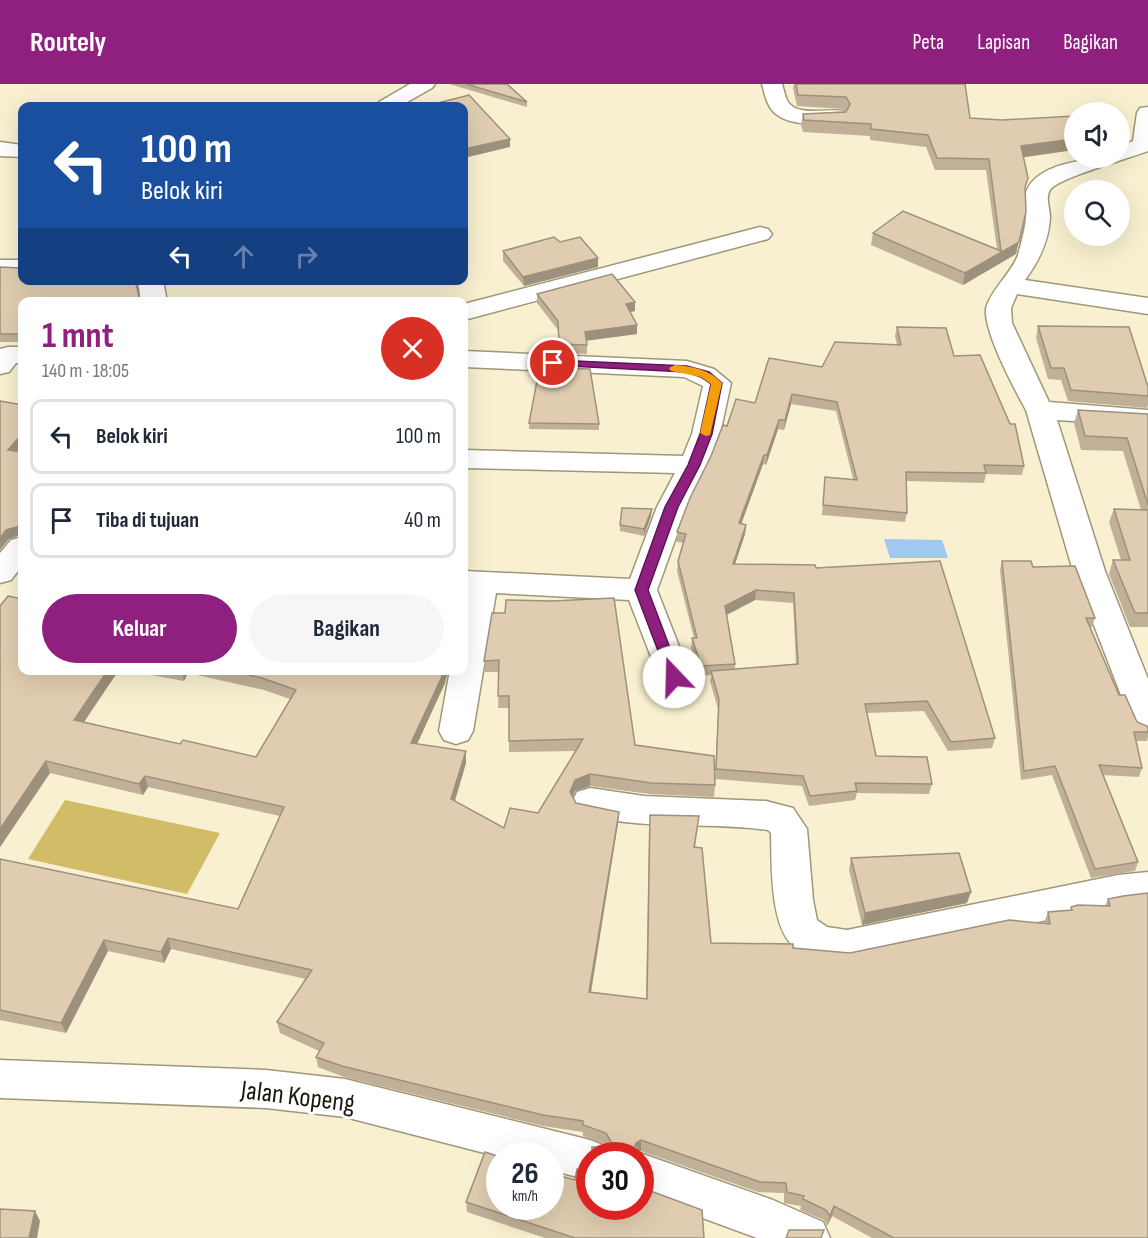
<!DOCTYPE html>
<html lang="id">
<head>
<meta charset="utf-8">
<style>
  body { margin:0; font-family:"Sofia Sans Condensed",sans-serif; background:#f6f6f7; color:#1f2937; height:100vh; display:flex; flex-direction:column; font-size:22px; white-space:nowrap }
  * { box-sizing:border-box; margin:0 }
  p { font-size:20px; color:#747a83 }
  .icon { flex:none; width:33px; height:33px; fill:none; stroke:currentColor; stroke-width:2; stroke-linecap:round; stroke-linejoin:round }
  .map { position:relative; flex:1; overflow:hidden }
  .drawer { position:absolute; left:18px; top:213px; width:450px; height:378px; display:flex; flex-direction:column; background:#fff; border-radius:12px; box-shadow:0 6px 24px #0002 }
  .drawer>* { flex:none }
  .banner { position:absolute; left:18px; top:18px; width:450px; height:183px; border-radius:12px; box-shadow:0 6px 24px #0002; background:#1a4fa0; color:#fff; overflow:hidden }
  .buttons { position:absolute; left:1064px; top:18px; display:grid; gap:12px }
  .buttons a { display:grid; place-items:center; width:66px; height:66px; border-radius:50%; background:#fff; box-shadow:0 6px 24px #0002; font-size:30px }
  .speed { position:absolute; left:486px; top:1058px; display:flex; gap:12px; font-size:30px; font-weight:700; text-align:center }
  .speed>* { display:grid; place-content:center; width:78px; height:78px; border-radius:50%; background:#fff; box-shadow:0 6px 24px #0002; line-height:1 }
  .speed small { font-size:15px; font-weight:400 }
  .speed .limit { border:9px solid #d22; background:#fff; color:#111 }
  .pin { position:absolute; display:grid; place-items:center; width:51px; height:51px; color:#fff; margin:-26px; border:3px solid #fff; border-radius:50%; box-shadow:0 2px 6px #0007 }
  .me { position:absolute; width:66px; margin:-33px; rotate:339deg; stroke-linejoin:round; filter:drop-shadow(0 0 4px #0008) }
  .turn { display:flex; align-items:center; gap:21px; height:126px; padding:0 24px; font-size:27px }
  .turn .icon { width:78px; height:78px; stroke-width:2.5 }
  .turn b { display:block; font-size:42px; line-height:51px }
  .lanes { display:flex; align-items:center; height:57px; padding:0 24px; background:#0003; justify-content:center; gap:30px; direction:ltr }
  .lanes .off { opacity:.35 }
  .round { display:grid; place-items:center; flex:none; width:63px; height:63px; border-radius:32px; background:#f6f6f7 }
  .summary { display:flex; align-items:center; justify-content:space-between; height:102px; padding:0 24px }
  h1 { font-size:36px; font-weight:700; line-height:45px; color:#902080 }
  .action { display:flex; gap:12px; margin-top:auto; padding:12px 24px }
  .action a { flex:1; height:69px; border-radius:36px; background:#902080; color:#fff; font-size:24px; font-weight:700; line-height:69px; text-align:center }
  .action a+a { background:#f6f6f7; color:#1f2937 }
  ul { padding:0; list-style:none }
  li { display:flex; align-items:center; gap:18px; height:75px; margin:0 12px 9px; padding:0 12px; border:3px solid #e0e1e3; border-radius:12px }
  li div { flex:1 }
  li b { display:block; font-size:22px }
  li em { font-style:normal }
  header { display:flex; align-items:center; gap:36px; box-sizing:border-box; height:84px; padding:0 30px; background:#902080; color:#fff }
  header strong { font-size:28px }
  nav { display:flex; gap:33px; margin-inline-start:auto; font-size:21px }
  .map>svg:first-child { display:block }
</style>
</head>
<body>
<header>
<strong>Routely</strong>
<nav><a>Peta</a><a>Lapisan</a><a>Bagikan</a></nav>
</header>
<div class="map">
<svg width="1148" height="1154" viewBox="0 0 1148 1154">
  <rect width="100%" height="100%" fill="#f8f0d0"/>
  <!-- green -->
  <path fill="#d1bc68" d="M 65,716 L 220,749 L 187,810 L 28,775 Z"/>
  <!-- water -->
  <path fill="#a0c8f3" d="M 884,455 L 942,456 L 948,474 L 890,474 Z"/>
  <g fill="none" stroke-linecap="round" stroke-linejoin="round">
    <!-- minor casing -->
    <g stroke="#9e9779" stroke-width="3">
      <path id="minor" d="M 410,0 L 435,0 L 432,4 L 400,22 L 375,22 L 379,18 Z
        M 762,0 L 782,0 C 784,6 785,13 788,18 C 798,33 829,24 844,27 L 847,32 L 844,37 C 825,41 792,43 776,30 C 767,23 765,11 762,0 Z
        M 1148,23 L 1148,67 C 1130,74 1058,94 1050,106 C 1045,114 1050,124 1050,133 C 1049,157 1039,177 1025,196 L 1148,214 L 1148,230 L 1017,210 L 1011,224 L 1012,239 L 1049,318 L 1148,326 L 1148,342 L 1057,336 L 1105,487 L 1148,595 L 1148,650 L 1136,646 L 1131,637 L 1073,487 L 1026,326 C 1016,308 979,240 987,221 C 994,203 1013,186 1018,171 C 1021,159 1026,143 1026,131 C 1026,125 1024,118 1025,113 C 1031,78 1091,74 1119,74 L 1119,63 L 1133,57 L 1137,29 L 1140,24 Z
        M 0,58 L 22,61 L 22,73 L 0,72 Z
        M 760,143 L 768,145 L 772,150 L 768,155 L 464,236 L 464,220 Z
        M 0,176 L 22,176 L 22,190 L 0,190 Z
        M 138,196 L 163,196 L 167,218 L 141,218 Z
        M 8,263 L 22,263 L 22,279 L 16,279 L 9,288 L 0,290 L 0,265 Z
        M 464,267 L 687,277 L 714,285 L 731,299 L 720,350 L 708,381 L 687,423 L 657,506 L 691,593 L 686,601 L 674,605 L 662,601 L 629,516 L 496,509 L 473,647 L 468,656 L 456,660 L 444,656 L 439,647 L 450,586 L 464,586 L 464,487 L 630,495 L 657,423 L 675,389 L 464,384 L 464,366 L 683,372 L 692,350 L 703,302 L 684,293 L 464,283 Z
        M 22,453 L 22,482 L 11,496 L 0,499 L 0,469 L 11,456 Z
        M 590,704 L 644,712 L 766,717 L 793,724 L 807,745 L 813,816 L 817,836 L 827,843 L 847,846 L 1118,791 L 1148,788 L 1148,818 L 1118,821 L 847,878 C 830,877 811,875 797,865 C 769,847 772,779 771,749 L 768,746 C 705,737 639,748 577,728 L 572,718 L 577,708 Z
        M 0,976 L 266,986 L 345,995 L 590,1056 L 605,1062 L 610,1071 L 590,1071 L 590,1096 L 550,1086 L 550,1071 L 500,1071 L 500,1073 L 345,1033 L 266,1024 L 0,1014 Z
        M 640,1069 L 773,1116 L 823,1138 L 830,1154 L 757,1154 L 640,1111 L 640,1071 L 636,1071 Z"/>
    </g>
    <!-- minor -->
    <use href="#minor" fill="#fff" fill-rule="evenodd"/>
  </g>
  <!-- wall -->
  <path fill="#c1b098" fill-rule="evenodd" d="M 449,0 L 507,0 L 527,18 L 527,23 Z
    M 794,0 L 965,0 L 970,34 L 1024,73 L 1025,106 L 1016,170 L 963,201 L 871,161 L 873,149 L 997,165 L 986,86 L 935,86 L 926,63 L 870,56 L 870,52 L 803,48 L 801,41 L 803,30 L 846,27 L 844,25 L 797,22 L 793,4 Z
    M 560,158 L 598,174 L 598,183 L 524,202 L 503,177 L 503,167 Z
    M 0,183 L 135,196 L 140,218 L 22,218 L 22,258 L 0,258 Z
    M 537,210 L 635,227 L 630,228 L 637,250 L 587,256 L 587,270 L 560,269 L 558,246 L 537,219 Z
    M 1038,242 L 1148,303 L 1148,321 L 1147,324 L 1068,317 L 1061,296 L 1048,295 L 1036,254 Z
    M 897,243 L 954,272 L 1024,382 L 1022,391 L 986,390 L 984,399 L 906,397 L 907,429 L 905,438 L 822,431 L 825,393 L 853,395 L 836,327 L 791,320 L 784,346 L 778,345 L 766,381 L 763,380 L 741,440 L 746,441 L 745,450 L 735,480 L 816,484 L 995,654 L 992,664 L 948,667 L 924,627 L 867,629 L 876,672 L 932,700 L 929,710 L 857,709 L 855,716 L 809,722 L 802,702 L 715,695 L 718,625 L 710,597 L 711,591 L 700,592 L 691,564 L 692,554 L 694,554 L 677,487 L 678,477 L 683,459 L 677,458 L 677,448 L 727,342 L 755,319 L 822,283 L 897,261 L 895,252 ZM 755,516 L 793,519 L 796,580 L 735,585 L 735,580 L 727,531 Z
    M 561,290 L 599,340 L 599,346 L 529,345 L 529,339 Z
    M 1078,326 L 1148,330 L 1148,543 L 1130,543 L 1109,490 L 1113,476 L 1121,476 L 1109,438 L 1114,425 L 1141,426 L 1123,367 L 1081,366 L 1074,339 Z
    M 652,425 L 651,432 L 644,452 L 620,447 L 620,441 Z
    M 1002,477 L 1033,483 L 1095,534 L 1092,543 L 1090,543 L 1119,611 L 1137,638 L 1148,644 L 1148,653 L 1147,657 L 1136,657 L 1142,684 L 1139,693 L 1102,691 L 1138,778 L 1135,787 L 1091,794 L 1052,691 L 1021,696 L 1000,486 Z
    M 0,522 L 84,638 L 180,660 L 256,673 L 290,615 L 264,606 L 188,589 L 184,597 L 124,586 L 448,586 L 445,599 L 417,660 L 466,667 L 466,679 L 455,717 L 504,744 L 538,729 L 576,667 L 509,668 L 509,624 L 498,624 L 499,588 L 485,588 L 484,577 L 492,529 L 635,661 L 715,701 L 714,713 L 650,710 L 590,702 L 575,707 L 573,712 L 576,719 L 618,739 L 591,909 L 646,915 L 649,742 L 699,732 L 695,764 L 711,859 L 850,869 L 1044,839 L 1048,828 L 1070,826 L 1071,823 L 1105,822 L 1108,815 L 1123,812 L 1148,1154 L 872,1154 L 832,1132 L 827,1142 L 824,1136 L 800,1126 L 801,1122 L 784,1119 L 784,1109 L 758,1108 L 641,1067 L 638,1068 L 608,1063 L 606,1060 L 583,1052 L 583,1048 L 543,1042 L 344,993 L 318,983 L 316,973 L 319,967 L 280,949 L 277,938 L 306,895 L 171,865 L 164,879 L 108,867 L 66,949 L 0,936 L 0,775 L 238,825 L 280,732 L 148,703 L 143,711 L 50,689 L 0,763 Z
    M 851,774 L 967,819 L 862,841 L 849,786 Z
    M 575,1096 L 704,1154 L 545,1154 L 467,1128 L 466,1118 Z"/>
  <!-- shaded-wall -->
  <path fill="#9d907c" d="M 510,55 L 510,63 L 464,74 L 464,65 Z
    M 1074,55 L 1074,66 L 1019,74 L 1021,62 Z
    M 1026,128 L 1016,170 L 963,201 L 965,189 L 1019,158 Z
    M 598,174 L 598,183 L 524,202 L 523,193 Z
    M 635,218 L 635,227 L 626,229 L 626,220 Z
    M 637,241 L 637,250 L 585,257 L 585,248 Z
    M 792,310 L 791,320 L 784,346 L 785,336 Z
    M 779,336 L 778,345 L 766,381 L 767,371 Z
    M 22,350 L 22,361 L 11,374 L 8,366 Z
    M 764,371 L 763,380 L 738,449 L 739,439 Z
    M 652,425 L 651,432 L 644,452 L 644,445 Z
    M 22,437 L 22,448 L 20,451 L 9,455 L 0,466 L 0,454 L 6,446 Z
    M 746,441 L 745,450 L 732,489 L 733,480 Z
    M 756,506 L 755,516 L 724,532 L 725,522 Z
    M 108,586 L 119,586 L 78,647 L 74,636 Z
    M 181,586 L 188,586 L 188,589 L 184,597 Z
    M 445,586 L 448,586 L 445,599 L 412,671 L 411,659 Z
    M 466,667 L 466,679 L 452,726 L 451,715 Z
    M 46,677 L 50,689 L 0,763 L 0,745 Z
    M 590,690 L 590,702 L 575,707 L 570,719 L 570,708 L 575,696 Z
    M 145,692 L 148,703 L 143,711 L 139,700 Z
    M 619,728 L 618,739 L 589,919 L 589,908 Z
    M 971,808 L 967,819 L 862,841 L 865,829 Z
    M 168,854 L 171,865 L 164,879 L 161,868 Z
    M 104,856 L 108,867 L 66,949 L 61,939 Z
    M 641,1056 L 641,1067 L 635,1069 L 636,1059 Z
    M 834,1122 L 832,1132 L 827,1142 L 830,1132 Z
    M 35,1127 L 40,1137 L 37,1154 L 29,1154 Z"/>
  <!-- building -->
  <path fill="#e0cdb1" stroke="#9d907c" stroke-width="1.5" d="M 466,0 L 507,0 L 527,18 Z
    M 796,0 L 965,0 L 970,34 L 1002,36 L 1074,32 L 1074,55 L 1021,62 L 1028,94 L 1025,103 L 1026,128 L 1019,158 L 965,189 L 873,149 L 903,127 L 1001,167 L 989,75 L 937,74 L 928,51 L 871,45 L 871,40 L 804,36 L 803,30 L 846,28 L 850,20 L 846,13 L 798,11 Z
    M 469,11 L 510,55 L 464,65 L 464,22 L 426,22 Z
    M 554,153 L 560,158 L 580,153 L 598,174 L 523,193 L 503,167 Z
    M 22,180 L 22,196 L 135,196 L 139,212 L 137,218 L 22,218 L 22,250 L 0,250 L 0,183 L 20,184 Z
    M 612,190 L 635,218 L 626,220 L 637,241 L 585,248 L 587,261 L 559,260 L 558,237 L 537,210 Z
    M 1038,242 L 1129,243 L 1148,303 L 1148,312 L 1071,306 L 1064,284 L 1051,284 Z
    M 897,243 L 946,244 L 954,272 L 980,271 L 1010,340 L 1015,340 L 1024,382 L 984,381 L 986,389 L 906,388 L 907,429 L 823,421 L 825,393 L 857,396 L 837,318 L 792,310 L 785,336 L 779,336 L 767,371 L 764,371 L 739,439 L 746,441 L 733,480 L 815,481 L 816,484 L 940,477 L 995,654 L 951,658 L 927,617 L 865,620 L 876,672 L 927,673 L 932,700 L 855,699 L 857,707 L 810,712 L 803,692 L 716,685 L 719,615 L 711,587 L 798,580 L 794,509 L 756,506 L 725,522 L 735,580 L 701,582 L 692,554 L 697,554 L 678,477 L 686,450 L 677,448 L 690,414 L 711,372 L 723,341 L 727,342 L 736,315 L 755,319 L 769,274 L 822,283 L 835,258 L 901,261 Z
    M 561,284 L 590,285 L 599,340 L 529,339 L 539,286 L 561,290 Z
    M 0,317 L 22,321 L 22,350 L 8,366 L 22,368 L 22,437 L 17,443 L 6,446 L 0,454 Z
    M 1078,326 L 1148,330 L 1148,421 L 1127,354 L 1085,352 Z
    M 622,424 L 652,425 L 644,445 L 620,441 Z
    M 1114,425 L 1148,426 L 1148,529 L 1135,529 L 1113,476 L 1130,476 Z
    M 1002,477 L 1031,477 L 1033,483 L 1075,482 L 1095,534 L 1086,534 L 1119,611 L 1125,611 L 1137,638 L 1147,642 L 1148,644 L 1148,648 L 1134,648 L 1142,684 L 1099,681 L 1138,778 L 1095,785 L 1055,682 L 1024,687 Z
    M 8,512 L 22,515 L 22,586 L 108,586 L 74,636 L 180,660 L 183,656 L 256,673 L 296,606 L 262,594 L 227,586 L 445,586 L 411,659 L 466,667 L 451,715 L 504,744 L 510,724 L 538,729 L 583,655 L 509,657 L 509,612 L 498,612 L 499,576 L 484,577 L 492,529 L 505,529 L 506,516 L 552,517 L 614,514 L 635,661 L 714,672 L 715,701 L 651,699 L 590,690 L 575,696 L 570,708 L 576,719 L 619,728 L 589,908 L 647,915 L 650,731 L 699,732 L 694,763 L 702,764 L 711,859 L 793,860 L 793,864 L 850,869 L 1009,836 L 1050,840 L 1048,828 L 1072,826 L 1071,823 L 1078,821 L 1110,822 L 1108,815 L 1123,812 L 1148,809 L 1148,1154 L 894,1154 L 834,1122 L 830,1132 L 826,1126 L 803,1115 L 804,1112 L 787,1108 L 786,1099 L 760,1098 L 641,1056 L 636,1059 L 635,1062 L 638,1063 L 638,1071 L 592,1071 L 592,1063 L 610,1063 L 612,1059 L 606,1049 L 583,1041 L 583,1037 L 543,1031 L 342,982 L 316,973 L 324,959 L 277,938 L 312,886 L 168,854 L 161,868 L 104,856 L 61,939 L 0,926 L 0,775 L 238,825 L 284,723 L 145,692 L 139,700 L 46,677 L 0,745 L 0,522 Z
    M 959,769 L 971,808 L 865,829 L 851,774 Z
    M 485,1068 L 500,1073 L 500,1122 L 550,1122 L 550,1089 L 575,1096 L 577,1085 L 590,1087 L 590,1122 L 640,1122 L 640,1103 L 702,1126 L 704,1154 L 575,1154 L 466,1118 Z
    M 0,1125 L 35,1127 L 29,1154 L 0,1154 Z
    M 789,1146 L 824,1146 L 821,1154 L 786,1154 Z"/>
  <!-- route -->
  <path fill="#902080" stroke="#5e1553" stroke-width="1.5" d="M 553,276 L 687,282 L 709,288 L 722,299 L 712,350 L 700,381 L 678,423 L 648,506 L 681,593 L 679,597 L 674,598 L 668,593 L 635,506 L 665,423 L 688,381 L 700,350 L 711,300 L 701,293 L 686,288 L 549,281 L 547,279 Z"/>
  <!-- slow -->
  <path fill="#f59e0b" d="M 675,281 C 692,282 710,286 722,299 L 710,351 L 706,352 L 700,349 L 711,300 L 701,293 L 671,287 L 669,284 Z"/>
  <g text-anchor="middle" stroke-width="6" stroke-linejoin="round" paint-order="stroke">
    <!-- near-street labels -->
    <g font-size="27" fill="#19160b" stroke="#fff">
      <text transform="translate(298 1012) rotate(7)" y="9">Jalan Kopeng</text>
    </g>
  </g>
</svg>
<div class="buttons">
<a><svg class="icon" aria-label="sound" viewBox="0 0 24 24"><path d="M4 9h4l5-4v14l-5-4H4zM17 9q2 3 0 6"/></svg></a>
<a><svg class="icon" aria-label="search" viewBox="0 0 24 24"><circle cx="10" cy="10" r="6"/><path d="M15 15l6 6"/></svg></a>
</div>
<div class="speed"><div>26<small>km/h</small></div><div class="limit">30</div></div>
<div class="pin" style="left:553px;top:279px;background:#d93025"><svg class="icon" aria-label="arrive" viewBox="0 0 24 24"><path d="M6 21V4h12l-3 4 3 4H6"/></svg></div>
<svg class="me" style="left:674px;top:593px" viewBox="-20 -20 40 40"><circle r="19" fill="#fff"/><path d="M0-13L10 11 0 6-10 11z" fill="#902080"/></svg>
<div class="banner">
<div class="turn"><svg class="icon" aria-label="left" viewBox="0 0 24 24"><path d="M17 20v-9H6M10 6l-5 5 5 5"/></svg><div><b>100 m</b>Belok kiri</div></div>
<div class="lanes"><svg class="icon" aria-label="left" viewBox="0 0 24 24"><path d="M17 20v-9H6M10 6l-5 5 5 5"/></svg><svg class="icon off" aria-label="ahead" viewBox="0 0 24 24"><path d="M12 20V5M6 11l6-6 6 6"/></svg><svg class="icon off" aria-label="right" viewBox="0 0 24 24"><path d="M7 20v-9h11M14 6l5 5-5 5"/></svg></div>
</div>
<section class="drawer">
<div class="summary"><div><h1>1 mnt</h1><p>140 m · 18:05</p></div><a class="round" style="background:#d93025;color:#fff"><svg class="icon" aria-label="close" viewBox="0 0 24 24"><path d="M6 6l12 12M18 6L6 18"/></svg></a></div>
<ul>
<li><svg class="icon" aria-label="left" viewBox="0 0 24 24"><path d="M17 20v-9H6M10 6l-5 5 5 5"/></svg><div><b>Belok kiri</b></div><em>100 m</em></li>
<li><svg class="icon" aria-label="arrive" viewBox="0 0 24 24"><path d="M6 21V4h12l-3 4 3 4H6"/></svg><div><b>Tiba di tujuan</b></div><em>40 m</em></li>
</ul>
<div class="action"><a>Keluar</a><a>Bagikan</a></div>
</section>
</div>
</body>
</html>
